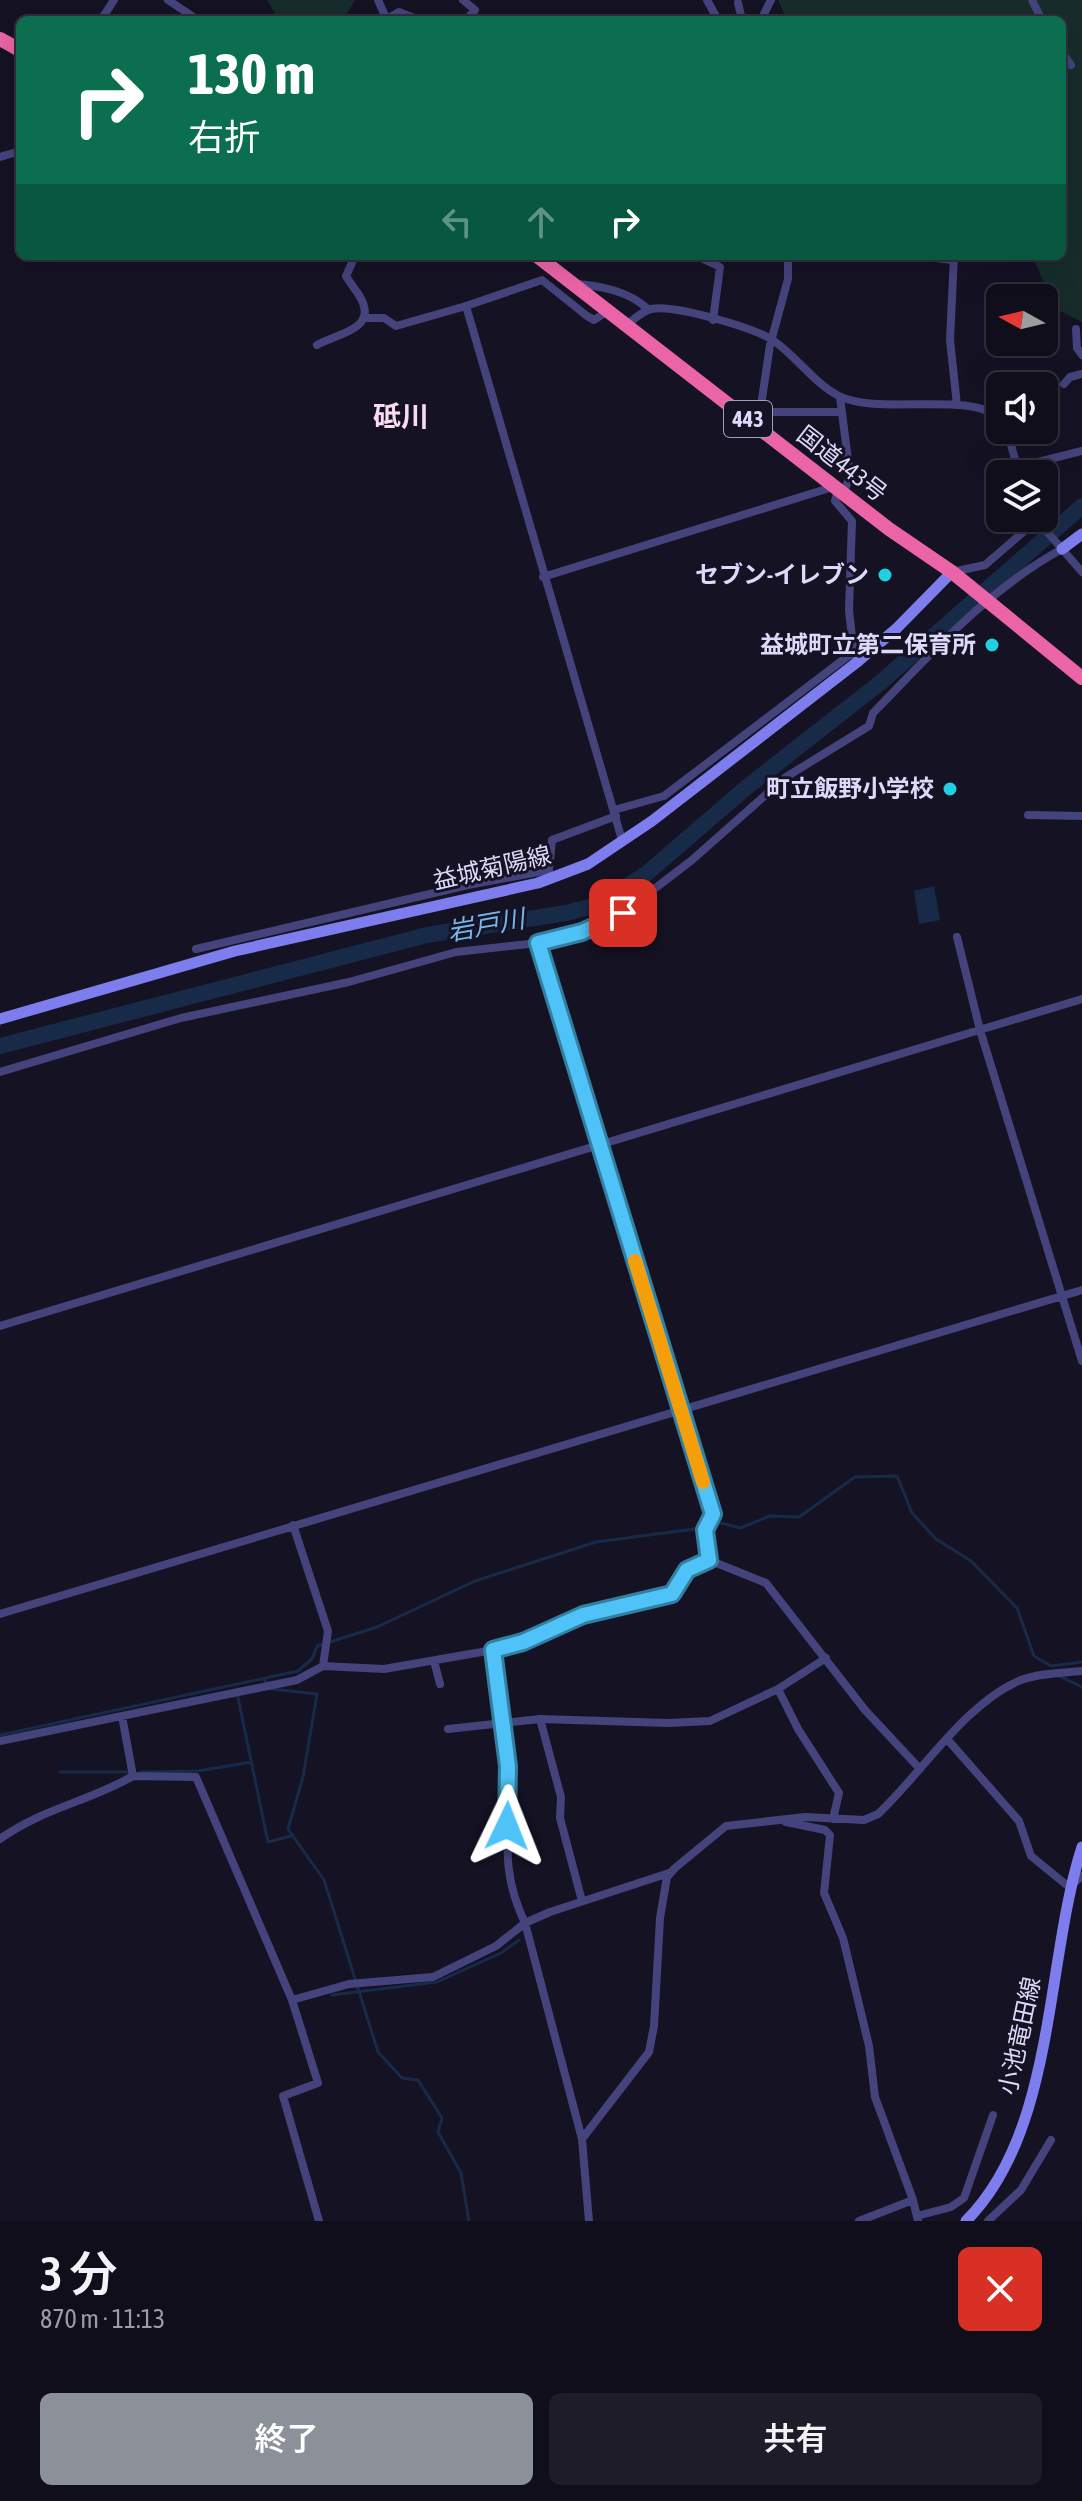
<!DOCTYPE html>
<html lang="ja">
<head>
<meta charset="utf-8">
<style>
  body { margin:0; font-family:"Asap Condensed","Noto Sans JP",sans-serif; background:#1e1c28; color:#f1f3f6; height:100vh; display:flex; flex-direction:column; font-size:30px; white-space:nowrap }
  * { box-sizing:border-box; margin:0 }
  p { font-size:26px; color:#9c9ca3 }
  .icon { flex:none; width:44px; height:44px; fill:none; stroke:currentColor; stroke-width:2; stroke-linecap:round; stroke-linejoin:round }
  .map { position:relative; height:2221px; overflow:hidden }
  .panel { display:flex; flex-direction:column; background:#100e1b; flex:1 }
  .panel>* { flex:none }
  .top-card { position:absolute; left:16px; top:16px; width:1050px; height:244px; border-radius:12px; box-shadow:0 8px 32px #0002,0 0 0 2px #302e3a; background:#0b6e4f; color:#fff; overflow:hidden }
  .needle { width:52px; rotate:278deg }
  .fabs { position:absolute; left:986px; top:284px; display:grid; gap:16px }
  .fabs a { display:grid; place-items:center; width:72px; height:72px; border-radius:12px; background:#100e1b; box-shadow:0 8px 32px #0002,0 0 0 2px #302e3a; font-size:40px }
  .pin { position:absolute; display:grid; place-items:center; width:68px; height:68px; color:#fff; margin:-34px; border-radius:16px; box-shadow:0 4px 12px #0006 }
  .me { position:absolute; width:88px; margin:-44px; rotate:2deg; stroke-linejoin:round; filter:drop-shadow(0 0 6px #0008) }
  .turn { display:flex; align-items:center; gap:28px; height:168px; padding:0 40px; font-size:36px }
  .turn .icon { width:104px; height:104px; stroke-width:2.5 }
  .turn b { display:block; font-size:56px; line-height:68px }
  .lanes { display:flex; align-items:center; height:76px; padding:0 40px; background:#0003; justify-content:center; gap:40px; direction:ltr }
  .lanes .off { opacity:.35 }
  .round { display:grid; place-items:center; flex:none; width:84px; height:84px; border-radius:12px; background:#1e1c28 }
  .overview { display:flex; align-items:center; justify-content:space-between; height:136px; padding:0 40px }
  h1 { font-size:48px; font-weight:600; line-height:60px }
  .button { display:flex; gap:16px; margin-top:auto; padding:16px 40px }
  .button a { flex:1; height:92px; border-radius:12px; background:#8c9099; color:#fff; font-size:32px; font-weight:600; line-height:92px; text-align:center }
  .button a+a { background:#1e1c28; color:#f1f3f6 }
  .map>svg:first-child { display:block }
</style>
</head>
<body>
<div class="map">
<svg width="1082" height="2221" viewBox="0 0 1082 2221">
  <rect width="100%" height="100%" fill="#151224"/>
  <!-- green -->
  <path fill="#162d2c" d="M 267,0 L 355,0 L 343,20 L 279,20 Z
    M 778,0 L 1082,0 L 1082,322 L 1056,309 L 1032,256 L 1062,256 L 1062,20 L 787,20 Z"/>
  <!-- water -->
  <path fill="#172b48" d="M 934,886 L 940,920 L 919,924 L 914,891 Z"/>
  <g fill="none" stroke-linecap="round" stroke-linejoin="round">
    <!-- stream -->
    <path stroke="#172b48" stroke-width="3" d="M 710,1526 L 721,1523 L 740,1528 L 770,1516 L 799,1517 L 855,1477 L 897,1476 L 912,1513 L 936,1539 L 971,1561 L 1017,1608 L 1034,1656 L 1051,1666 L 1082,1662
      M 330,1642 L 377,1627 L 475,1581 L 596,1542 L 702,1528
      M 1059,1676 L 1082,1687
      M 265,1681 L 272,1689 L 317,1694 L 303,1777 L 288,1829 L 324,1880 L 378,2052 L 402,2078 L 418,2080 L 442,2118 L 438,2132 L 461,2173 L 469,2221
      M 237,1693 L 268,1842 L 291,1836
      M 0,1735 L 298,1671 L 312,1659 L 317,1646 L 323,1644
      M 60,1772 L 130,1772
      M 140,1772 L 198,1771 L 251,1762
      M 332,1995 L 437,1982 L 501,1953 L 519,1940"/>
    <!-- river -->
    <path stroke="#172b48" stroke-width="16" d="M 0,1046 L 427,935 L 566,913 L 597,905 L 646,874 L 747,787 L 881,682 L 1082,506"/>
    <!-- street -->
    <path stroke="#44437c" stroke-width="8" d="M 168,0 L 198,20
      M 378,0 L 387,20
      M 463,0 L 475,10 L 466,20
      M 707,0 L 718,20
      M 1032,0 L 1042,20
      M 738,3 L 742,20
      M 101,20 L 114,0
      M 386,20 L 399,12 L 419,20
      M 756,20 L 762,18 L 771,0
      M 1062,52 L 1071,65
      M 0,157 L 20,151
      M 697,256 L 720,267 L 713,320
      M 919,256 L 953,260
      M 954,256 L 950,340 L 957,405
      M 576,284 C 602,286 628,291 648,309
      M 466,306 L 542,280 L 587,316 L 594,320 L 608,311
      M 364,318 L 384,318 L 396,326 L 466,306 L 622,840
      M 626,325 C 634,320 642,311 651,309 C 674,304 755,328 774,341 C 797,357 815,384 839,396 C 879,416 971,390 1000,419
      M 1076,329 L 1077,348 L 1082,355
      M 317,345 C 332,335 374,331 363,303 C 360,294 351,285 346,276 L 355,256
      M 1064,384 L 1070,377 L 1082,374
      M 840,397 L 850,476 L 844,492
      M 762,412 L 842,412
      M 758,426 L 770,345 L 788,279 L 788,256
      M 1007,430 L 1019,474
      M 1018,467 L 1082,451
      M 838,489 L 835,501 L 852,521 L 849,610 L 854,656
      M 1036,519 L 1082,572
      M 952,572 L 985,565 L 1036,521
      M 543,577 L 836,486
      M 614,810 L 664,796 L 852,653
      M 1028,815 L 1082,816
      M 957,937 L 980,1030 L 1082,1361
      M 538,943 L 713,1514 L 705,1530 L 709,1560
      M 196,949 L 468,885 L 549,870 L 552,840 L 616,816
      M 0,1072 L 181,1018 L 349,982 L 456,952 L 538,943 L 582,932 L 623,913 L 692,860 L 786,777 L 869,726 L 873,713 C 932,653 987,590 1062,549
      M 0,1326 L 1082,999
      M 293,1525 L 328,1631 L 323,1666
      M 0,1614 L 1082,1290
      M 493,1650 C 498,1689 505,1728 508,1766 C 513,1829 496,1862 525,1923 L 582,2139
      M 434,1661 L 440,1684
      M 778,1689 L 798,1729 L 839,1793 L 833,1819
      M 122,1716 L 133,1776 L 196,1777 L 292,2000 L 318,2083 L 283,2096 L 319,2221
      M 540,1719 L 561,1797 L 560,1818 L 582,1901
      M 448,1729 L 540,1719 L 668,1723 L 710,1721 L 778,1689 L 826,1658
      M 947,1739 L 1019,1821 L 1031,1856 L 1069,1887 L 1082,1876
      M 0,1741 L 297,1680 L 323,1666 L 384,1669 L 493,1650 L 523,1642 L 583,1615 L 672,1594 L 693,1564 L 709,1560 L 766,1583 L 865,1710 L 920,1769
      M 786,1822 L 825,1830 L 830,1835 L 824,1893 L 843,1938 L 869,2046 L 875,2097 L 913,2200 L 918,2221
      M 0,1839 C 43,1808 88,1802 133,1776
      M 292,2000 L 349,1984 L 433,1977 L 496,1946 L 525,1923 L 550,1912 L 669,1873
      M 917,2216 L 951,2207 L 964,2198 L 993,2115
      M 589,2221 L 582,2139 L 649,2052 L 654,2026 L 660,1918 L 667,1877 L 675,1868 L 726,1826 L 805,1817 L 864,1820 L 878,1814 C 921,1774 966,1702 1021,1680 C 1040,1673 1062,1673 1082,1671
      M 859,2221 L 913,2200
      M 988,2221 L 1021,2190 L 1051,2140"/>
    <!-- secondary -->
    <path stroke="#7e7ded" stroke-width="11" d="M 1062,549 L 1082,534
      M 0,1019 L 235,951 L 538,883 L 588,864 L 652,821 L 856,663 L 896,629 L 952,572
      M 966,2221 C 1056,2131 1045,1962 1082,1847"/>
    <!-- highway -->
    <path stroke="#ea64a7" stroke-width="14" d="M 0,39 L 20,50
      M 537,256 L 889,529 L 952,572 L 1082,678"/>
  </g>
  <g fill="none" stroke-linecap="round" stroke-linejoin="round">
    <!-- route casing -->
    <g stroke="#337fa1" stroke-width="20">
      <path id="route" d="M 507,1826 L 508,1766 L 493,1650 L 523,1642 L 583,1615 L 672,1594 L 687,1570 L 709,1560 L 705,1530 L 713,1514 L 538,943 L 582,932 L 623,913"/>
    </g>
    <!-- route -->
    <use href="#route" stroke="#4fc3f7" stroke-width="14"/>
    <!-- slow -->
    <path stroke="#f59e0b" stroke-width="14" d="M 635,1261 L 703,1482"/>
  </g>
  <!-- markers -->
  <g fill="#1fd0e1" stroke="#151224" stroke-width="3">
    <circle cx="885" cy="575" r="8"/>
    <circle cx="992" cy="645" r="8"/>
    <circle cx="950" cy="789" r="8"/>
  </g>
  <g text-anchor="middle" stroke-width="6" stroke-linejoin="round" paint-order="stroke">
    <!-- shield labels -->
    <rect fill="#151224" stroke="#a19dba" stroke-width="2" x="724" y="401" width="48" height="36" rx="6"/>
    <g font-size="22" font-weight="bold" fill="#ddd9fa">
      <text x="748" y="427">443</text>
    </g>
    <!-- street labels -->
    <g font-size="24" fill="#ddd9fa" stroke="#151224">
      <text transform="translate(842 464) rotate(38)" y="8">国道443号</text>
      <text transform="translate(492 868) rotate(-13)" y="8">益城菊陽線</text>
      <text transform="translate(1020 2036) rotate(-78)" y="8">小池竜田線</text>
    </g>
    <!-- poi labels -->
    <g font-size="24" font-weight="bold" fill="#ddd9fa" stroke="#151224" text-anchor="end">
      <text x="869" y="583">セブン-イレブン</text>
      <text x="976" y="653">益城町立第二保育所</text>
      <text x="934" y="797">町立飯野小学校</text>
    </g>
    <!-- water labels -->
    <g font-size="26" font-style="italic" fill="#75b7ec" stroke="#151224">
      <text transform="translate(486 925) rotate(-10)" y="9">岩戸川</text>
    </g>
    <!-- quarter labels -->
    <g font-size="28" font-weight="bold" fill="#fadbef" stroke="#151224">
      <text x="401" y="426">砥川</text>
    </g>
  </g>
</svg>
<div class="fabs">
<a><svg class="needle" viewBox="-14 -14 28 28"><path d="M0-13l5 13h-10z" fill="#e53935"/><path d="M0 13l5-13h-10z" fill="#9c9ca3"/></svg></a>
<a><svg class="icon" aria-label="sound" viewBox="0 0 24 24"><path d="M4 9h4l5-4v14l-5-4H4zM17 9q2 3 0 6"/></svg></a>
<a><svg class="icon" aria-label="layers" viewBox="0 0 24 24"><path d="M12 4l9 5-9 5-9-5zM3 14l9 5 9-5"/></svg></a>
</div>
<div class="pin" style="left:623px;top:913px;background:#d93025"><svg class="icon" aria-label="arrive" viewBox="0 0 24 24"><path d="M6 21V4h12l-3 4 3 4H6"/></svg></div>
<svg class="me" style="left:507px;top:1826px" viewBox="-20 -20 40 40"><path d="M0-17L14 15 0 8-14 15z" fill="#4fc3f7" stroke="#fff" stroke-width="4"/></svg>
<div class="top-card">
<div class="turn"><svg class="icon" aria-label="right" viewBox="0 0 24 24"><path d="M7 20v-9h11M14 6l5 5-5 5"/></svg><div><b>130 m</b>右折</div></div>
<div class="lanes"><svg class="icon off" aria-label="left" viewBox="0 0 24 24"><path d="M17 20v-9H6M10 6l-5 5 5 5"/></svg><svg class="icon off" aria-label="ahead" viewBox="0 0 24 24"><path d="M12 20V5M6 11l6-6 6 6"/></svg><svg class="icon" aria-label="right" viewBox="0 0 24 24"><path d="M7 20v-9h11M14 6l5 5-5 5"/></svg></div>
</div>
</div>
<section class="panel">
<div class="overview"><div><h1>3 分</h1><p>870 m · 11:13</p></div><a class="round" style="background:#d93025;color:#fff"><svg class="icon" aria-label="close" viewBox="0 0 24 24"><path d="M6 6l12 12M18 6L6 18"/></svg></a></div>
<div class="button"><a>終了</a><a>共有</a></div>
</section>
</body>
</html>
